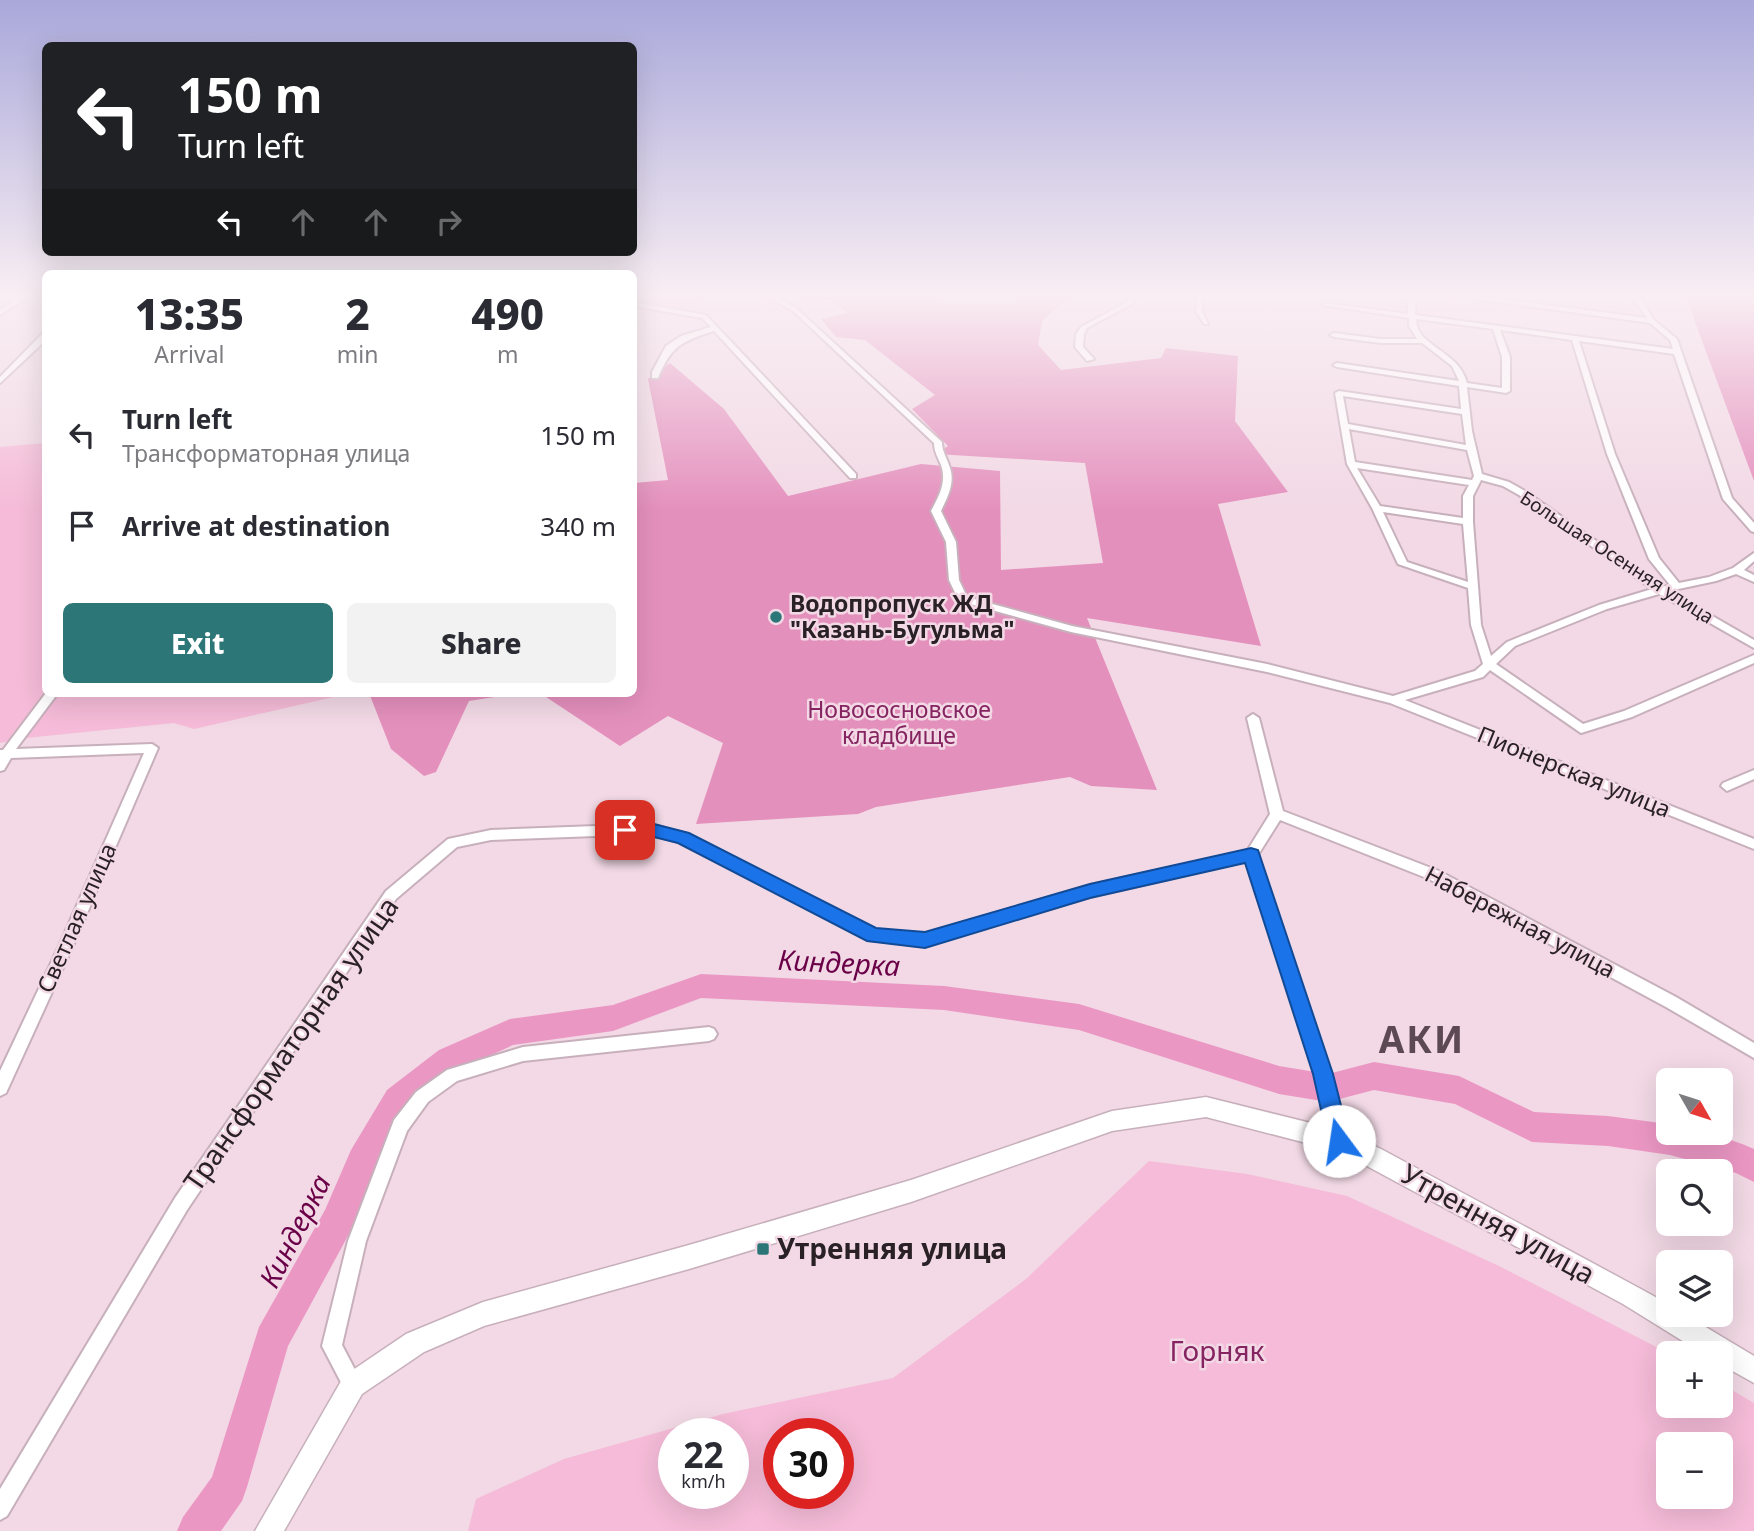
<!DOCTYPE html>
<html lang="en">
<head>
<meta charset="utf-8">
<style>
  body { margin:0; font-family:"Noto Sans",sans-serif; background:#f2f2f3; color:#2b2b33; height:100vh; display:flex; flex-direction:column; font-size:26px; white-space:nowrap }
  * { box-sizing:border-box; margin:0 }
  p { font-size:23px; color:#7c7c81 }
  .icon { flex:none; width:38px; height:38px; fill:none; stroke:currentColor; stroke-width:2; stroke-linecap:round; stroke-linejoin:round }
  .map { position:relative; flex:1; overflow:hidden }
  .side { position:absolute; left:42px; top:270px; width:595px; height:427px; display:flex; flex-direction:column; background:#fff; border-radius:10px; box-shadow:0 7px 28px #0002 }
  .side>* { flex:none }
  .guide { position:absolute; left:42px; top:42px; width:595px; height:214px; border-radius:10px; box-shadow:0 7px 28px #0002; background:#202124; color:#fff; overflow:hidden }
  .needle { width:46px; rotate:129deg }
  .buttons { position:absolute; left:1656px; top:1068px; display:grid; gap:14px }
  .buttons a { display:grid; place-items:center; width:77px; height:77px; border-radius:10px; background:#fff; box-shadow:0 7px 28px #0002; font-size:35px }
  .speed { position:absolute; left:658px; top:1418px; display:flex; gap:14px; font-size:35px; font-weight:700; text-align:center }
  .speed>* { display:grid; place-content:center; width:91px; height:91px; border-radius:50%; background:#fff; box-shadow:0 7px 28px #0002; line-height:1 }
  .speed small { font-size:18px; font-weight:400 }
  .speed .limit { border:10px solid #d22; background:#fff; color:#111 }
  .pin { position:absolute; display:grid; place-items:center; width:60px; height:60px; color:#fff; margin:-30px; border-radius:14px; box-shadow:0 4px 10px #0006 }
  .me { position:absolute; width:77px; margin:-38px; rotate:346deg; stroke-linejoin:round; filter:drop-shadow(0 0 5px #0008) }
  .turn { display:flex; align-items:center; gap:24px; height:147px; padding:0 21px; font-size:32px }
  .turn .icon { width:91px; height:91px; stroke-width:2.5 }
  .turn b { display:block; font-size:49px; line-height:60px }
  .lanes { display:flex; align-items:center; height:66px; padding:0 21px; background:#0003; justify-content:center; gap:35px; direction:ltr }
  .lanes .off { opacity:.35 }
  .eta { display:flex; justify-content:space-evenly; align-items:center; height:119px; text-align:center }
  .eta b { font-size:42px; font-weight:800; line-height:49px }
  .button { display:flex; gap:14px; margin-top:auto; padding:14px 21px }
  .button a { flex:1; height:80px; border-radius:10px; background:#2c7677; color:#fff; font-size:28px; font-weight:800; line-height:80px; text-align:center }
  .button a+a { background:#f2f2f3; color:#2b2b33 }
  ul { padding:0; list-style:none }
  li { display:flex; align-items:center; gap:21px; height:91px; padding:0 21px }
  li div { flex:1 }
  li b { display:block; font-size:26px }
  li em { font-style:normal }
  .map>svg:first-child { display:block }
</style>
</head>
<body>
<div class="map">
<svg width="1754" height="1531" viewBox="0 0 1754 1531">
  <rect width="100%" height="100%" fill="#f2d9e5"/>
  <!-- green -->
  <path fill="#f5bbd8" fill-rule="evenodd" d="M 653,295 L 708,295 L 684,310 L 643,302 Z
    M 45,443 L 46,693 L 351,693 L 194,729 L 174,723 L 26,738 L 0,743 L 0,447 Z
    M 1149,1161 L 1247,1174 L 1347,1196 L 1499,1266 L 1668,1353 L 1668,1405 L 1720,1405 L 1720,1383 L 1754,1403 L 1754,1531 L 468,1531 L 476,1499 L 564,1459 L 723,1414 L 893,1378 L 1026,1279 ZM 674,1433 L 733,1433 L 733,1493 L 674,1493 ZM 779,1433 L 838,1433 L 838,1493 L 779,1493 ZM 1668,1444 L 1720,1444 L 1720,1496 L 1668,1496 Z"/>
  <!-- forest -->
  <path fill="#e490bd" d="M 802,295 L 927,295 L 942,304 L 1015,304 L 1020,295 L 1071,295 L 1042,321 L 1038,345 L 1061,370 L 1161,358 L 1166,348 L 1238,356 L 1235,421 L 1288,492 L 1218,504 L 1261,646 L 1087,618 L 1157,790 L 1091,786 L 1070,777 L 876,807 L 858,814 L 696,824 L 723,743 L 668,716 L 620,746 L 540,693 L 634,693 L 634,483 L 668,480 L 648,379 L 670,363 L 724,409 L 788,496 L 921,464 L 1000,471 L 1001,570 L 1103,563 L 1085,463 L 936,454 L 948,446 L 912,409 L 935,395 L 865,340 L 836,337 L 821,319 L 847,313 L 832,300 L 806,301 Z
    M 1685,295 L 1754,295 L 1754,481 Z
    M 369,693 L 519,693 L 469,701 L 436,772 L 424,776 L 391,749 Z"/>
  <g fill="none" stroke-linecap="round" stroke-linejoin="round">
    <!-- river -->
    <path fill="#eb97c4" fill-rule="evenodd" d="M 701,974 L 944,986 L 1079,1004 L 1279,1066 L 1328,1074 L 1374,1062 L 1459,1076 L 1534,1112 L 1608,1116 L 1668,1124 L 1668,1132 C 1698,1132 1726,1136 1754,1149 L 1754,1182 L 1736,1173 L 1670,1155 L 1608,1146 L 1532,1142 L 1455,1104 L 1374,1090 L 1328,1102 L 1279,1094 L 1079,1030 L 944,1010 L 701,998 L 613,1031 L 513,1045 L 459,1070 L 409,1110 L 374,1171 L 349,1234 L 288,1346 L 247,1487 L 242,1501 L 221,1531 L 177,1531 L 183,1517 L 212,1477 L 259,1327 L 325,1210 L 351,1150 L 387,1090 L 439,1050 L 510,1019 L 613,1005 Z"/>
    <!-- minor casing -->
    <g stroke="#c7b0bb" stroke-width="4">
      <path id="minor" d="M 23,295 L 31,295 L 0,315 L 0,310 Z
        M 766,295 L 775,295 L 797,309 L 942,442 C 942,451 946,456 949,465 C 956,482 948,496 941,511 L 956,542 L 959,580 L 967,597 L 1072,626 L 1267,664 L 1393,696 L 1475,671 L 1483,664 L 1471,625 L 1468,588 L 1398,564 L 1372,508 L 1347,464 L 1335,393 L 1339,391 L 1461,409 L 1459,386 L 1337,367 L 1333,365 L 1337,363 L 1459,381 L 1452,366 L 1422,343 L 1381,343 L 1334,337 L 1330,335 L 1334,333 L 1381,339 L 1417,339 L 1409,326 L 1409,318 L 1322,305 L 1325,303 L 1673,349 L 1670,340 L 1650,323 L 1448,295 L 1470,295 L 1647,318 L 1631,295 L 1638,295 L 1654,320 L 1677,339 L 1732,498 L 1754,523 L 1754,532 L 1751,531 L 1723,499 L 1674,354 L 1579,341 L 1615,454 L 1659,558 L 1679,583 L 1709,577 L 1733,568 L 1754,553 L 1754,561 L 1744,570 L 1754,575 L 1754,582 L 1736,574 L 1716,581 L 1669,591 L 1754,640 L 1754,648 L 1659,594 L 1607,609 L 1515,646 L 1496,664 L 1583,724 L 1624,711 L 1754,655 L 1754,663 L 1632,717 L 1581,733 L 1490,670 L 1483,677 L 1405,700 L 1754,839 L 1754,849 L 1390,703 L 1267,672 L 1071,632 L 959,601 L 949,580 L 946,542 L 931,511 C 939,496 947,482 941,465 C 938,457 934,452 934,443 L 793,311 ZM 1416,319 L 1493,329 L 1502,357 L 1502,388 L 1467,383 C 1459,350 1416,347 1416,319 ZM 1500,330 L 1572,340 L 1607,454 L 1649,559 L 1670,585 L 1662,587 L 1525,491 L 1509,482 L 1482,474 L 1472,431 L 1467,387 L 1506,393 L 1510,391 L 1510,357 ZM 1343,396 L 1462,414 L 1466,445 L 1348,424 ZM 1349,429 L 1467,450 L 1474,476 L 1472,480 L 1355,462 ZM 1357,468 L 1469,485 L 1463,496 L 1463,518 L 1380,506 ZM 1481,480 L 1503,486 L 1519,495 L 1652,589 L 1599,605 L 1507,642 L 1491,656 L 1481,625 L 1473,522 L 1473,496 ZM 1383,512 L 1463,524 L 1468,582 L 1407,562 Z
        M 1129,295 L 1135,295 L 1132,304 L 1087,328 L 1084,334 L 1083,347 L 1094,359 L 1087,361 L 1075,347 L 1076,334 L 1081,327 L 1127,302 Z
        M 1196,295 L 1202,295 L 1202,311 L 1208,324 L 1204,324 L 1196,311 Z
        M 634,302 L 706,315 L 856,474 L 856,478 L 850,478 L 714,331 C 682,341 671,346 658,378 L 652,378 L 652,372 L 666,346 L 681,336 L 711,327 L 702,318 L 634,306 Z
        M 43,333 L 46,333 L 46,340 L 0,383 L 0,377 Z
        M 46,693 L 58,693 L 16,749 L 152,744 L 158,748 L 73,946 L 6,1093 L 0,1096 L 0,1071 L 59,946 L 144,753 L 11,758 L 4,770 L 0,771 L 0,750 L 3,750 Z
        M 1253,714 L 1259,718 L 1283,811 L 1439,871 L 1676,997 L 1754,1043 L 1754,1058 L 1666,1007 L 1429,879 L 1280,820 L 1258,855 L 1331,1074 L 1347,1141 L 1345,1147 L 1339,1149 L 1333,1147 L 1331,1141 L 1315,1074 L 1246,861 L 1090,897 L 924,946 L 869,940 L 678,842 L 650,834 L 491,840 L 457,847 L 396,899 L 187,1210 L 7,1516 L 0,1520 L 0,1489 L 175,1198 L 386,891 L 448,839 L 491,830 L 650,824 L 687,834 L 876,930 L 924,934 L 1090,885 L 1247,851 L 1270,814 L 1247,718 Z
        M 1754,770 L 1754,779 L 1727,791 L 1721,786 L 1723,783 Z
        M 709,1027 L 714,1029 L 717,1034 L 714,1039 L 709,1041 L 523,1061 L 457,1081 L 428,1102 L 407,1131 L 366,1241 L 342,1345 L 363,1385 L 360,1392 L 353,1395 L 346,1392 L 322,1346 L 348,1241 L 394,1120 L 416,1092 L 447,1070 L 523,1047 Z"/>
    </g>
    <!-- tertiary casing -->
    <g stroke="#c7b0bb" stroke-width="3">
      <path id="tertiary" d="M 1408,295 L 1416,295 L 1415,318 L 1408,316 Z
        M 1206,1097 L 1339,1130 L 1381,1149 L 1639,1288 L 1668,1304 L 1668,1314 L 1684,1314 L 1754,1356 L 1754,1383 L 1720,1364 L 1720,1353 L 1702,1353 L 1623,1304 L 1365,1165 L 1337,1151 L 1206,1117 L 1112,1131 L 911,1202 L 689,1269 L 484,1326 L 424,1352 L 362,1394 L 284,1531 L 255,1531 L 344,1376 L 406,1334 L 483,1302 L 689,1245 L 911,1180 L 1112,1111 Z"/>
    </g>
    <!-- minor -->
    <use href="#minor" fill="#fff" fill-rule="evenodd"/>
    <!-- tertiary -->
    <use href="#tertiary" fill="#fff" fill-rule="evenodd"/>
  </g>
  <!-- sky -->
  <linearGradient id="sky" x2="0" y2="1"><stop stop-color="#a9a8da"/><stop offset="0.58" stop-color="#f9eef3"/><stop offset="1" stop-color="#f9eef3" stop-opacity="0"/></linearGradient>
  <rect width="1754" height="510" fill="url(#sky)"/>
  <!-- route -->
  <path fill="#1a73e8" stroke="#114b97" stroke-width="2" d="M 650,823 L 689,833 L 876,928 L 925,932 L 1090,884 L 1251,848 L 1258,850 L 1333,1074 L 1350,1141 L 1347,1149 L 1339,1152 L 1331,1149 L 1328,1141 L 1313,1074 L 1245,863 L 1090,898 L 925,948 L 867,941 L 678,843 L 650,836 L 619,835 L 616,830 L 619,825 Z"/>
  <!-- markers -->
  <g fill="#2c7677" stroke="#f2d9e5" stroke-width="2.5">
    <circle cx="776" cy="617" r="7"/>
    <rect x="756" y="1242" width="14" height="14" rx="3.5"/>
  </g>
  <g text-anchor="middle" stroke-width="5" stroke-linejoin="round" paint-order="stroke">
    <!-- far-street labels -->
    <g font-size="19" fill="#2a2126" stroke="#f2d9e5">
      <text transform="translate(1617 557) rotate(33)" y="7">Большая Осенняя улица</text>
    </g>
    <!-- poi labels -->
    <g font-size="23" font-weight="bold" fill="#2a2126" stroke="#f2d9e5" text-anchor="start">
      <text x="790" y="612">Водопропуск ЖД<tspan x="790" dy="26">"Казань-Бугульма"</tspan></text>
    </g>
    <!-- park labels -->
    <g font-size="23" fill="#852460" stroke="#f2d9e5">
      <text x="899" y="718">Новососновское<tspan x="899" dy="26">кладбище</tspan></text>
    </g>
    <!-- street labels -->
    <g font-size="23" fill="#2a2126" stroke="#f2d9e5">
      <text transform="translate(1574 772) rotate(22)" y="8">Пионерская улица</text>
      <text transform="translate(77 918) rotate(-66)" y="8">Светлая улица</text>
      <text transform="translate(1520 922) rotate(28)" y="8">Набережная улица</text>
    </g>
    <!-- near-water labels -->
    <g font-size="28" font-style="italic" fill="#6a0148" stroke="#f2d9e5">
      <text transform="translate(839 963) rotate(3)" y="10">Киндерка</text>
      <text transform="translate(295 1231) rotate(-63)" y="10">Киндерка</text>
    </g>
    <!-- near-street labels -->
    <g font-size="28" fill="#2a2126" stroke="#f2d9e5">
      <text transform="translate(291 1044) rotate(-55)" y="10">Трансформаторная улица</text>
      <text transform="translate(1498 1224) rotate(29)" y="10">Утренняя улица</text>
    </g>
    <!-- near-poi labels -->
    <g font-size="28" font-weight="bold" fill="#2a2126" stroke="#f2d9e5" text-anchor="start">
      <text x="777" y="1259">Утренняя улица</text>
    </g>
    <!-- near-park labels -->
    <g font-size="28" fill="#852460" stroke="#f2d9e5">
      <text x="1217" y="1361">Горняк</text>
    </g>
    <!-- near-district labels -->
    <g font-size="37" font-weight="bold" letter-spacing="2" fill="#5d4953" stroke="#f2d9e5">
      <text x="1422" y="1053">АКИ</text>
    </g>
  </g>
</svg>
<div class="buttons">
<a><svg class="needle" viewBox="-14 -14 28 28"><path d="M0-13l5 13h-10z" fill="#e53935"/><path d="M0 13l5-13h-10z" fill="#7c7c81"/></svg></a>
<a><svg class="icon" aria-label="search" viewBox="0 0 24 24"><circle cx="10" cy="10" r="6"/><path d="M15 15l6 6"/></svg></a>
<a><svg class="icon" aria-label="layers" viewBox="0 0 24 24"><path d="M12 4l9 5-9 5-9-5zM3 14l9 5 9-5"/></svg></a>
<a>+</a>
<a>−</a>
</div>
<div class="speed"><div>22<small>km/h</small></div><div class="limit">30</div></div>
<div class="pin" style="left:625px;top:830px;background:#d93025"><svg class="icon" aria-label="arrive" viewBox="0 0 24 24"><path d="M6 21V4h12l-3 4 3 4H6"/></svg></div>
<svg class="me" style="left:1339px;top:1141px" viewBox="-20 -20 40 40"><circle r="19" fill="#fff"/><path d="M0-13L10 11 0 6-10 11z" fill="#1a73e8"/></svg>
<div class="guide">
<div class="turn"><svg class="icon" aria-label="left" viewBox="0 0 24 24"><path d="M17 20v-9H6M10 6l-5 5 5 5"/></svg><div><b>150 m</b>Turn left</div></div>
<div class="lanes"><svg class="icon" aria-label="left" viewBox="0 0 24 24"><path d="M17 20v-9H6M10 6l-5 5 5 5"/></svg><svg class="icon off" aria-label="ahead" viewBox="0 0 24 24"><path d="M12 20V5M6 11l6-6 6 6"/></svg><svg class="icon off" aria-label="ahead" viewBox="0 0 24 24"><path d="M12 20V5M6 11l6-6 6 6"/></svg><svg class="icon off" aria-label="right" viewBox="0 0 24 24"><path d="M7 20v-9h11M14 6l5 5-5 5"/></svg></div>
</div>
<section class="side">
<div class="eta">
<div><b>13:35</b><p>Arrival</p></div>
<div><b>2</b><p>min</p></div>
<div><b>490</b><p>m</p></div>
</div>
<ul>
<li><svg class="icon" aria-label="left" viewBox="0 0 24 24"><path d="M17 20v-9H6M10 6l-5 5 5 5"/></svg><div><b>Turn left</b><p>Трансформаторная улица</p></div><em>150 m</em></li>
<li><svg class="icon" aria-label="arrive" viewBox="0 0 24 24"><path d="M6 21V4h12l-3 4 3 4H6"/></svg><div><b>Arrive at destination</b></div><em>340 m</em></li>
</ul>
<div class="button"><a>Exit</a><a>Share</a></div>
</section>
</div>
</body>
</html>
